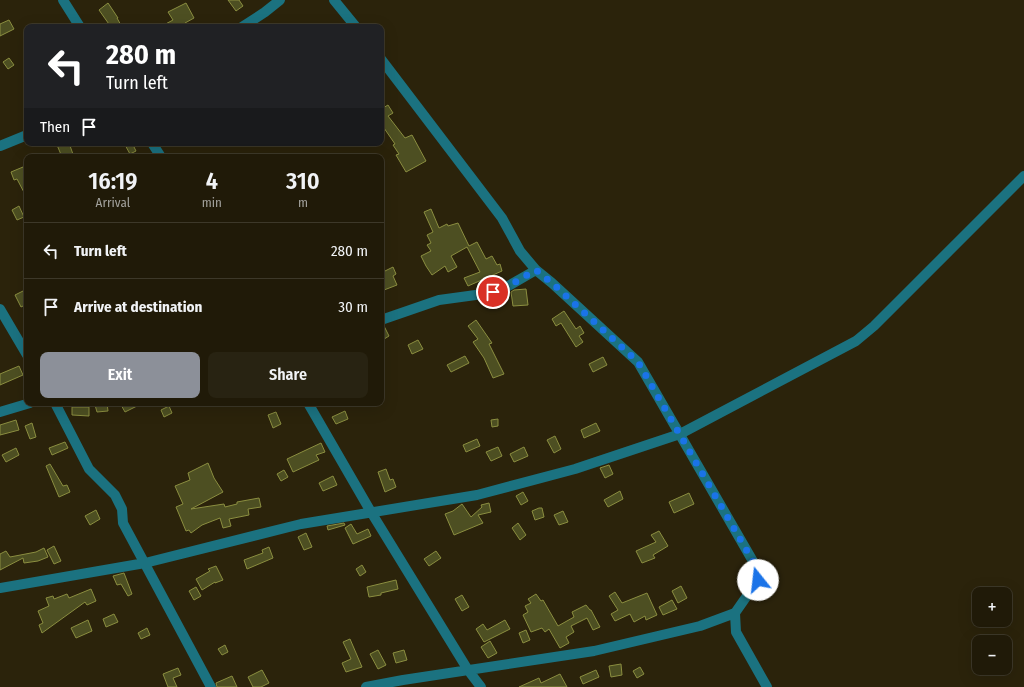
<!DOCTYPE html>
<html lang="en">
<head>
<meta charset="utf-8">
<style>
  body { margin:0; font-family:"Fira Sans Condensed",sans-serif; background:#282312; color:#f1f3f6; height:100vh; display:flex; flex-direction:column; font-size:15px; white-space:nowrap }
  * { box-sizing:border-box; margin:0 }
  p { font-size:13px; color:#a2a19c }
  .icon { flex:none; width:22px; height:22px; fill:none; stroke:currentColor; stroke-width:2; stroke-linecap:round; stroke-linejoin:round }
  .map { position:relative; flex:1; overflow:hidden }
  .details { position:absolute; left:24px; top:154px; width:360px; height:252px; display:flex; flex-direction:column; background:#201a08; border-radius:8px; box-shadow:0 4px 16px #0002,0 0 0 1px #3d3829 }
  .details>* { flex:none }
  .top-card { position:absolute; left:24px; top:24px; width:360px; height:122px; border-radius:8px; box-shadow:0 4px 16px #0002,0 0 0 1px #3d3829; background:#202124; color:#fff; overflow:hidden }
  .tools { position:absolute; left:972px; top:587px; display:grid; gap:8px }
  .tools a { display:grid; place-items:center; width:40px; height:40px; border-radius:8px; background:#201a08; box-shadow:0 4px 16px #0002,0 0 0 1px #3d3829; font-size:20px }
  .pin { position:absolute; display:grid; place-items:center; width:34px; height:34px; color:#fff; margin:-17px; border:2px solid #fff; border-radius:50%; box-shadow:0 1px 4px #0007 }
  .me { position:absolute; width:44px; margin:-22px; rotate:344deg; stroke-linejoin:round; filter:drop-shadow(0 0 3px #0008) }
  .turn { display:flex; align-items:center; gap:14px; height:84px; padding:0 16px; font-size:18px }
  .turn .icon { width:52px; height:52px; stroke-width:2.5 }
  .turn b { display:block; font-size:28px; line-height:34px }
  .then { display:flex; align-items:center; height:38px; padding:0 16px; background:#0003; gap:8px; font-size:15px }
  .eta { display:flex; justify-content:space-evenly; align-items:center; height:68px; text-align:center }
  .eta b { font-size:24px; font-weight:600; line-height:28px }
  .button { display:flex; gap:8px; margin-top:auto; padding:8px 16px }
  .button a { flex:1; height:46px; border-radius:8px; background:#8c9099; color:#fff; font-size:16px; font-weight:600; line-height:46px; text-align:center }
  .button a+a { background:#282312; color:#f1f3f6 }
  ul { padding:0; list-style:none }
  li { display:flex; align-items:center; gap:12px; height:56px; padding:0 16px; border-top:1px solid #3d3829 }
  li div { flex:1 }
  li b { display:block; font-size:15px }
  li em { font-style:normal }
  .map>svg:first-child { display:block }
</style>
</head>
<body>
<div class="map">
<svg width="1024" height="687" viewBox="0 0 1024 687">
  <rect width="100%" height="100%" fill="#2b230b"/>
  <!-- building -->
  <path fill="#4d4f22" stroke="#8b8e40" d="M 228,0 L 239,0 L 243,6 L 236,11 Z
    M 108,3 L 118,18 L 117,18 L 122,27 L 111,27 L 99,10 Z
    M 186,3 L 194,18 L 185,23 L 187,27 L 160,27 L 173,20 L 168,12 Z
    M 9,20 L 14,29 L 0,36 L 0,24 Z
    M 9,58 L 14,65 L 8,69 L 3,62 Z
    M 388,105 L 393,113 L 388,116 L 405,138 L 412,135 L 426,161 L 406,172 L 396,155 L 399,154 L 393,145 L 395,144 L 384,128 L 381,130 L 381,106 L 383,108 Z
    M 63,143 L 69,143 L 74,157 L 62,157 L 57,145 Z
    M 124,143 L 132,143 L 136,151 L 130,154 Z
    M 23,167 L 27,176 L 27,198 L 17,179 L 14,180 L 11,172 Z
    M 19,206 L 24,217 L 17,220 L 12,210 Z
    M 431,209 L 439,228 L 447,224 L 448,226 L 458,223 L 469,246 L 477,242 L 486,259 L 492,256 L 497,265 L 500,264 L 502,271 L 468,286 L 464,278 L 480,272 L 467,247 L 451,256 L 457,267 L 448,272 L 445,266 L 432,275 L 426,266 L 421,256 L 431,251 L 427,245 L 431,243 L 427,235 L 433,232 L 424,212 Z
    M 393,267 L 396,274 L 393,276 L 397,285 L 384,290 L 383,286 L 381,287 L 381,273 Z
    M 526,289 L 528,305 L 513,306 L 511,292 L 514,290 Z
    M 25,290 L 27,294 L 27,304 L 21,307 L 15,295 Z
    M 564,311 L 576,329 L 580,326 L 584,333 L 579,336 L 583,342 L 576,347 L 561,323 L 556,326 L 552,319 Z
    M 476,320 L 492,343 L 489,344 L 504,374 L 493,378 L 484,358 L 473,342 L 478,339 L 468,326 Z
    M 381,326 L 384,326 L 389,336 L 381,341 Z
    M 418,340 L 423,349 L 412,354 L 408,345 Z
    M 465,356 L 469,363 L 451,372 L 447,365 Z
    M 603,357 L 607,365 L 593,372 L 589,364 Z
    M 19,366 L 23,375 L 0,385 L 0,374 Z
    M 107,403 L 108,411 L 97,412 L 95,405 Z
    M 120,403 L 143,403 L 125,412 Z
    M 169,406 L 172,413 L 164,417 L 161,410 Z
    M 72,407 L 89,407 L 89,416 L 72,415 Z
    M 345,411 L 348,419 L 336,424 L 332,417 Z
    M 276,412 L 281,424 L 273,428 L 268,415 Z
    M 498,419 L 498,426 L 492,427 L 491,420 Z
    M 16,420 L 19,430 L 0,435 L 0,425 Z
    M 32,423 L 36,437 L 30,439 L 25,426 Z
    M 596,423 L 600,431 L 584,438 L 581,430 Z
    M 555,436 L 561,449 L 554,453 L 547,440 Z
    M 477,439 L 480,446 L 466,452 L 463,445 Z
    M 65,442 L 68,448 L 52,455 L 49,448 Z
    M 321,443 L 325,452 L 316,455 L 319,460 L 293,472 L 287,459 Z
    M 498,447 L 502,456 L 491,461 L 486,452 Z
    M 524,447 L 528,456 L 514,462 L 510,454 Z
    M 16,448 L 19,455 L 6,462 L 2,455 Z
    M 208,463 L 214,478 L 223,492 L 191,509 L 224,504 L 225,507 L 237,504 L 237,502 L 259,498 L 261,507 L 248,509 L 249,515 L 229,519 L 231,526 L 223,528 L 220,518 L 202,525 L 191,533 L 189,530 L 186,531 L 176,507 L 183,504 L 175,486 L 190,480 L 188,473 Z
    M 50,464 L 63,486 L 67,485 L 70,492 L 59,497 L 46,466 Z
    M 609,465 L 613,474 L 605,478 L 600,468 Z
    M 386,469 L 390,480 L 393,479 L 396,487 L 385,492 L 378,472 Z
    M 284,470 L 288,477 L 281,481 L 277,474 Z
    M 333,476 L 337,485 L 323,491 L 319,483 Z
    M 620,491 L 623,499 L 608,507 L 604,500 Z
    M 523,492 L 528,501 L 521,505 L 516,496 Z
    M 689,493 L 694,504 L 674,513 L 669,502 Z
    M 489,503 L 491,512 L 478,515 L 483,523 L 454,535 L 445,514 L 453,511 L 462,504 L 471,517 L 482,507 L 481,505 Z
    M 539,508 L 542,508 L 544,517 L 535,520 L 532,511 Z
    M 96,510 L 100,519 L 90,525 L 85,516 Z
    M 563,511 L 568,522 L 559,525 L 554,515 Z
    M 344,523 L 345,525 L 328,530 L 327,526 Z
    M 518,523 L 526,535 L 520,540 L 512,528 Z
    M 351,524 L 357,534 L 368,529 L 371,536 L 353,544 L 345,528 Z
    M 659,531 L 668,546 L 653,555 L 655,558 L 642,563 L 636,551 L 656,542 L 651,535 Z
    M 306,533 L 312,547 L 304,550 L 298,537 Z
    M 54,546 L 61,561 L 54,564 L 47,550 Z
    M 269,547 L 273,558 L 247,569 L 244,560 L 263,553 L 262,550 Z
    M 44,548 L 48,557 L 38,561 L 24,563 L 23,558 L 0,570 L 0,554 L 6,551 L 10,557 L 36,552 Z
    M 436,551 L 441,558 L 429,566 L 424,559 Z
    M 362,565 L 366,572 L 360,576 L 356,569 Z
    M 216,566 L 223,580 L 215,583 L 215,582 L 202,590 L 196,579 L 210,571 L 208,569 Z
    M 124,573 L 132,594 L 128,596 L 121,584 L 117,585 L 113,576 Z
    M 396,580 L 398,589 L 381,593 L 381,595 L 369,597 L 367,587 Z
    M 681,586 L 687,598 L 678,603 L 672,591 Z
    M 196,587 L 201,596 L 194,600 L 189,591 Z
    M 91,589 L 96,601 L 87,605 L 85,602 L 42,633 L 39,625 L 43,623 L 38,611 L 49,606 L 46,598 L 53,596 L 54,599 L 67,594 L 69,598 Z
    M 615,592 L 622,603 L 647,593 L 657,615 L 646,620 L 645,616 L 634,622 L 630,614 L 615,621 L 611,614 L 618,610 L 609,596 Z
    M 536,594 L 541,601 L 543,600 L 558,626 L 574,617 L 572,612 L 586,605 L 590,610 L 591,610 L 600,627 L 593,630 L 587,618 L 571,626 L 574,632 L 566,637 L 569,643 L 560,648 L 549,629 L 545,632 L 542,628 L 531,632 L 523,615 L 528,612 L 525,606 L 531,603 L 528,599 Z
    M 462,595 L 469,607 L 462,611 L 455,599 Z
    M 672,600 L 677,609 L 663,615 L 659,607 Z
    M 114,614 L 118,622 L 106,627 L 103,619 Z
    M 88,620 L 92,631 L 76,638 L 71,628 Z
    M 505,620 L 510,629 L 484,642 L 476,629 L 483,624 L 487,630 Z
    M 147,628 L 150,635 L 141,639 L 138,633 Z
    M 526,630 L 530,640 L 523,643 L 519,633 Z
    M 350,639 L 362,667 L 346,672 L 342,663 L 351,659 L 343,642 Z
    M 490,641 L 497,653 L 488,658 L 481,647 Z
    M 225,645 L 228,652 L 222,655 L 218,649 Z
    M 378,650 L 386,665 L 378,669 L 370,654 Z
    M 404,650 L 407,660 L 396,663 L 393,653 Z
    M 621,664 L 622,675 L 611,677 L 609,666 Z
    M 640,667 L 644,674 L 637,678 L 633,671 Z
    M 178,668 L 181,675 L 173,678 L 177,687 L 168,687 L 163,674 Z
    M 262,670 L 269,683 L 261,687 L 253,687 L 248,677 Z
    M 596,670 L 599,677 L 583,684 L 580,677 Z
    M 560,674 L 567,687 L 519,687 L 539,678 L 541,683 Z
    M 232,676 L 237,687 L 217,687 L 216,683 Z"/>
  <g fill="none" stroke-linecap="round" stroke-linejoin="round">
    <!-- minor -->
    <path stroke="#1b7280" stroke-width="10" d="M 63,0 L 80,27
      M 334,0 L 356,27
      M 242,27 L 265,12 L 280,0
      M 152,143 L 161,157
      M 0,146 L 27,135
      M 0,309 L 27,355
      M 381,320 L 439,300 L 483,294 L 503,289 L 536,270
      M 55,403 L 89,469 L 115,495 L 122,509 L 123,523 L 211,687
      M 308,403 L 371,512 L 468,670 L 481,687
      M 0,412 L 30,403
      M 0,588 L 145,563 L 301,524 L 477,495 L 575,469 L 680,434 L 856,341 L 874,326 L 1024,176
      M 735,613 L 736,632 L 767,687
      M 366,687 L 403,680 L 594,651 L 700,626 L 735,613 L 758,580 L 758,570 L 638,362 L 552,283 L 536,270 L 520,251 L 502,218 L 381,59"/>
  </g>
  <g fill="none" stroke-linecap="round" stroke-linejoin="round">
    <!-- route -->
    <path stroke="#1a73e8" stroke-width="7" stroke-dasharray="0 12.6" d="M 493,292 L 503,289 L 536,270 L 552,283 L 638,362 L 758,570 L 758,580"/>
  </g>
</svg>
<div class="tools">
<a>+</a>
<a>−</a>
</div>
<div class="pin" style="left:493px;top:292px;background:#d93025"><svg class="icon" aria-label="arrive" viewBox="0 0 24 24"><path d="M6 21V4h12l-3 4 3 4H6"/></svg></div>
<svg class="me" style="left:758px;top:580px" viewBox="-20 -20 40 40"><circle r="19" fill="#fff"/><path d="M0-13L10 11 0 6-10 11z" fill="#1a73e8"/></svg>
<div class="top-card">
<div class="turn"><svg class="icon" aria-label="left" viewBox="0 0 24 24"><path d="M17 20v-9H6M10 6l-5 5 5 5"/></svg><div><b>280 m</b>Turn left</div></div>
<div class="then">Then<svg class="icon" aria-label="arrive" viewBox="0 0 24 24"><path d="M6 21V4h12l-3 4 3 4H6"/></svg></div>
</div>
<section class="details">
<div class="eta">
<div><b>16:19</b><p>Arrival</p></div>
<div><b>4</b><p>min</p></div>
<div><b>310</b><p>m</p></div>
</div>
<ul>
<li><svg class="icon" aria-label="left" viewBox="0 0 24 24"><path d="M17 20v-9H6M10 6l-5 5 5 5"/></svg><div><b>Turn left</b></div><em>280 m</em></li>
<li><svg class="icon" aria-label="arrive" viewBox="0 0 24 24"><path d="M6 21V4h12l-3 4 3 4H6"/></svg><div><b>Arrive at destination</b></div><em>30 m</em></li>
</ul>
<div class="button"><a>Exit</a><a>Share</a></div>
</section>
</div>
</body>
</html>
